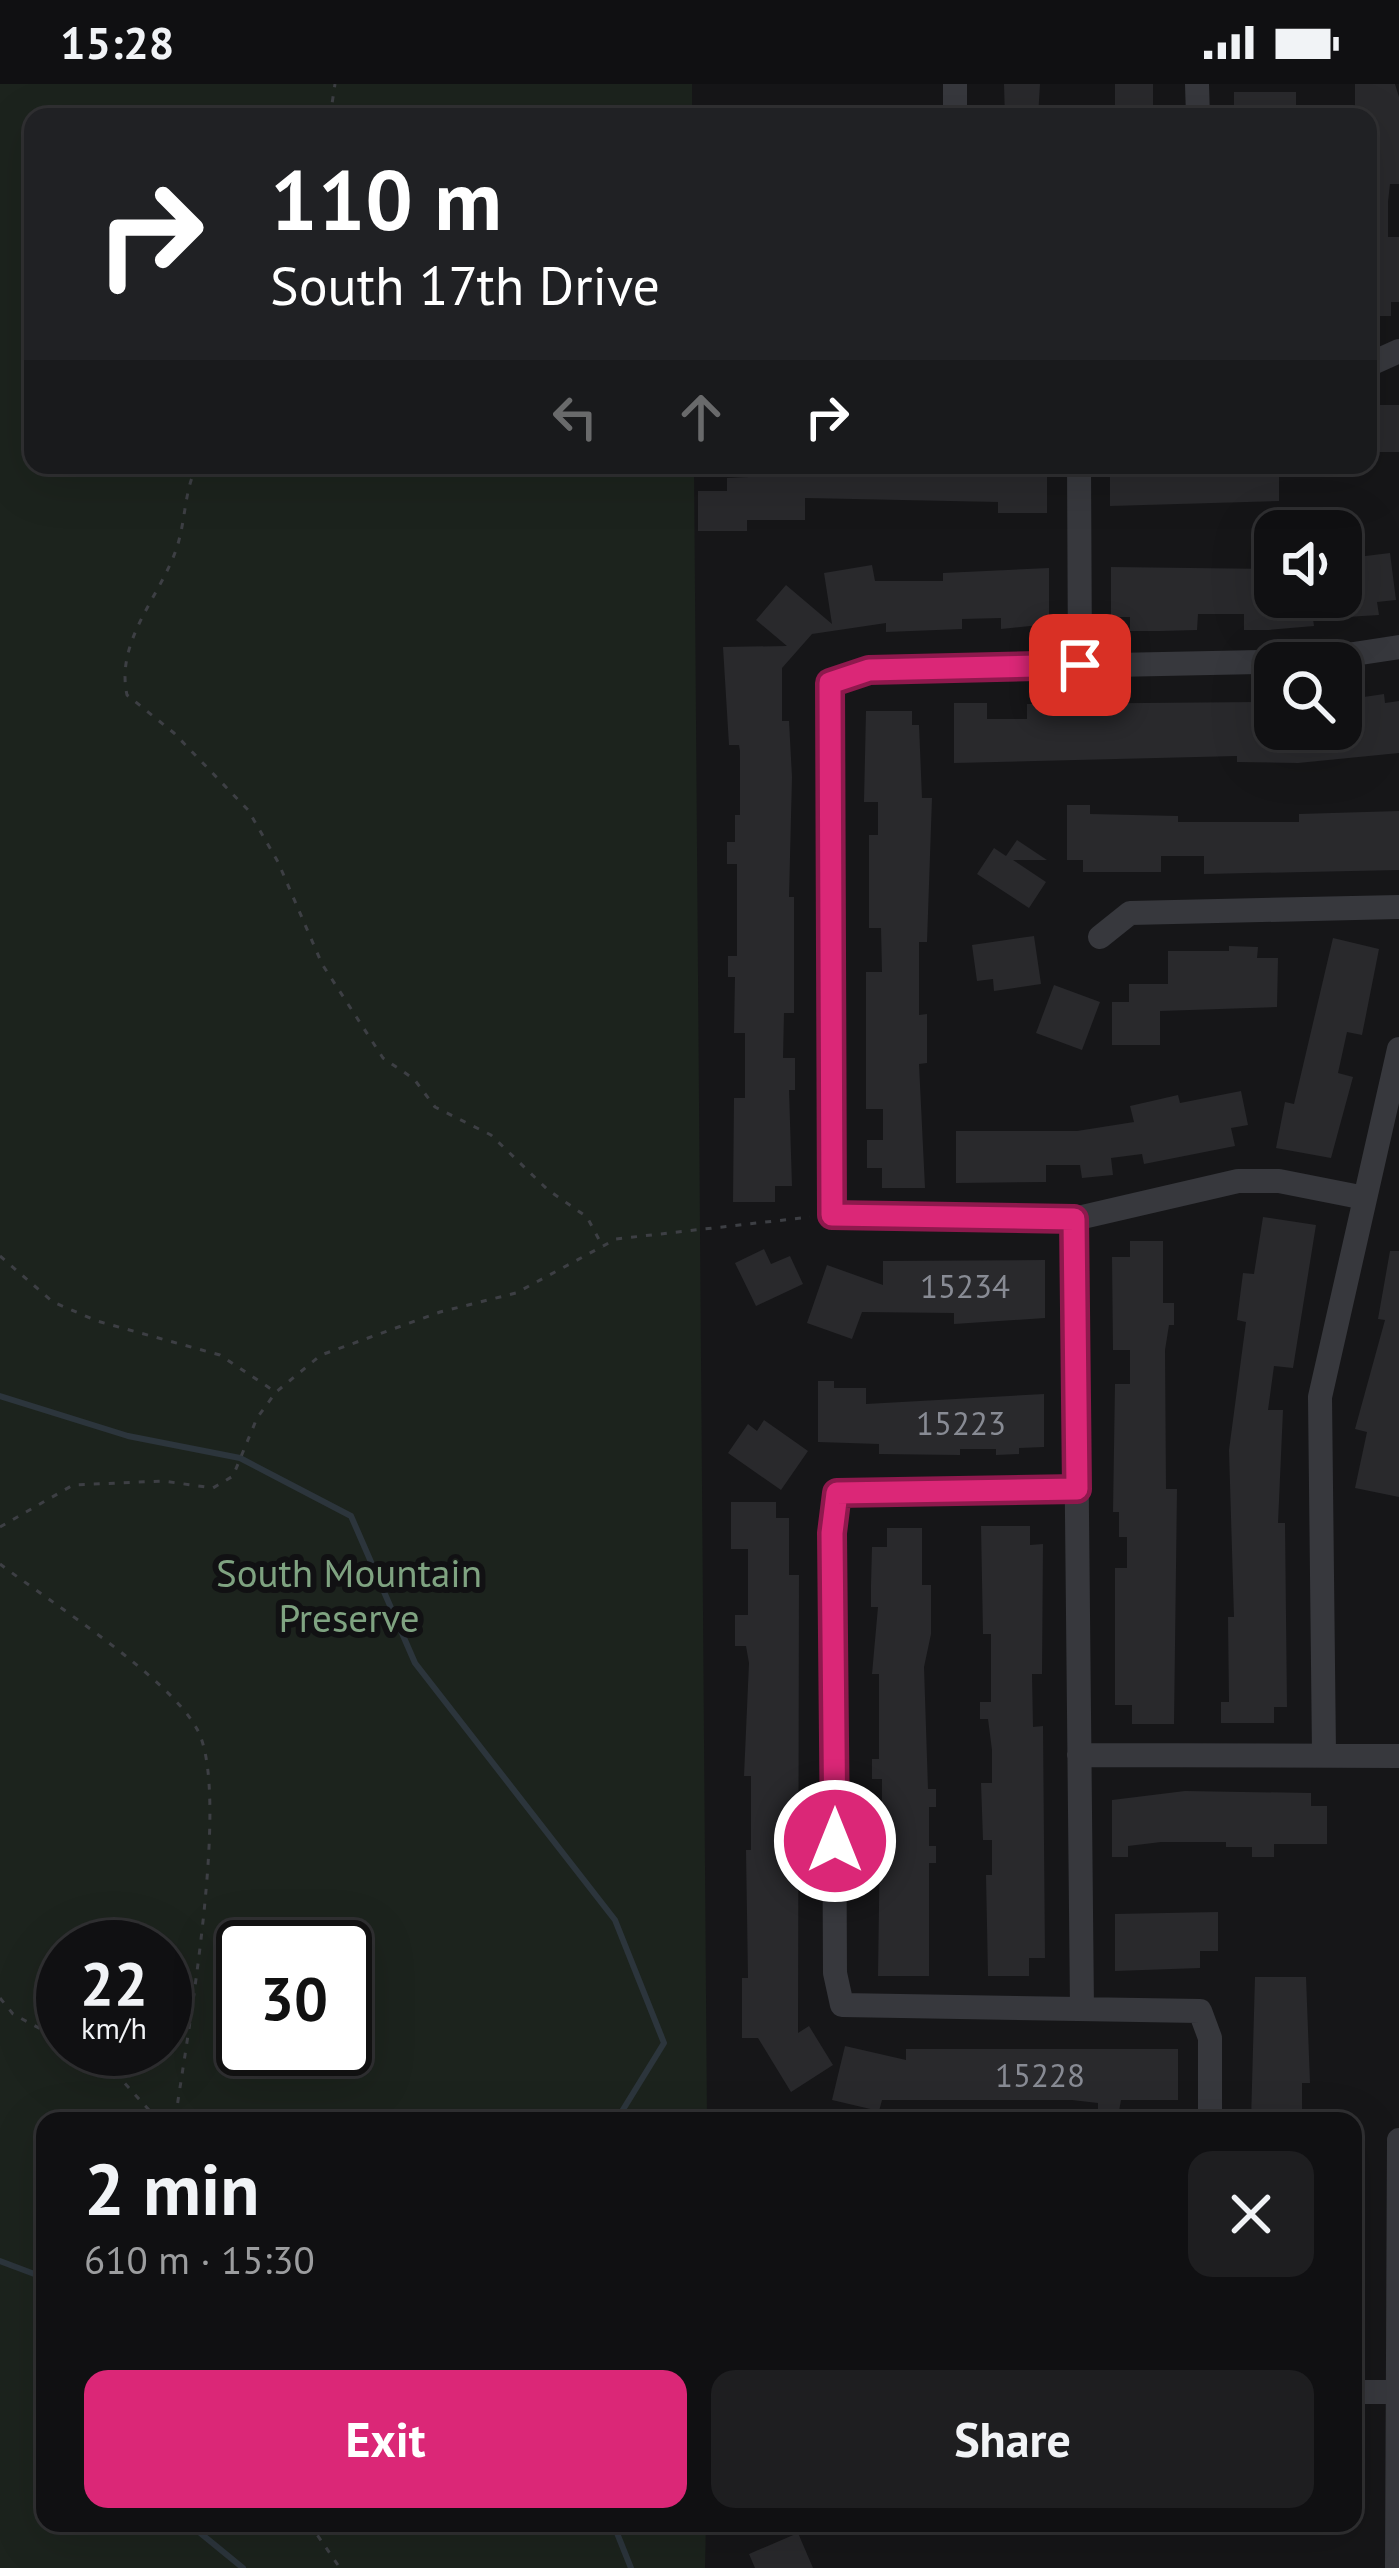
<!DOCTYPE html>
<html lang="en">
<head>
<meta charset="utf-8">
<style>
  body { margin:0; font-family:"PT Sans",sans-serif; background:#1e1e20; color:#f1f3f6; height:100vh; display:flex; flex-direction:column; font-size:45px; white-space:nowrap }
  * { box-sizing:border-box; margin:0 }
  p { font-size:39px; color:#9c9d9f }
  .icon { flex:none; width:66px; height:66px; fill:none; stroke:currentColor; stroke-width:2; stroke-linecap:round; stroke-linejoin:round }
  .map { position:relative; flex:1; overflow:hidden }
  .drawer { position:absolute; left:36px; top:2028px; width:1326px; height:420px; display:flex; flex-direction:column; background:#101012; border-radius:24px; box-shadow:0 12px 48px #0002,0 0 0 3px #303032 }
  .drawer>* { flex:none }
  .hud { position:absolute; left:24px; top:24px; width:1353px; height:366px; border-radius:24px; box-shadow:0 12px 48px #0002,0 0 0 3px #303032; background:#202124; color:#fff; overflow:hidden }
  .tools { position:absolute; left:1254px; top:426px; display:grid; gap:24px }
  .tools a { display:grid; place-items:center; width:108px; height:108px; border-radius:24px; background:#101012; box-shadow:0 12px 48px #0002,0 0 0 3px #303032; font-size:60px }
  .speed { position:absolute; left:36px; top:1836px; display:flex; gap:24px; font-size:60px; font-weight:700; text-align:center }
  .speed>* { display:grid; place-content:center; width:156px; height:156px; border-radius:50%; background:#101012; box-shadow:0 12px 48px #0002,0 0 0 3px #303032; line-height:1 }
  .speed small { font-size:30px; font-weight:400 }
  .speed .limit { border:6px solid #111; border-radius:18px; background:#fff; color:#111 }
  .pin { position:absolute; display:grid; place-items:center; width:102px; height:102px; color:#fff; margin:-51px; border-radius:24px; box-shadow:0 6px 18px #0006 }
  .me { position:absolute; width:132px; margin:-66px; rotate:0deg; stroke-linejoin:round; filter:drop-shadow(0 0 9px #0008) }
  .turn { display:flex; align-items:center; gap:42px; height:252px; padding:0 48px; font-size:54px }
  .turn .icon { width:156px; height:156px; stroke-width:2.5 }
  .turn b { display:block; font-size:84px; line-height:102px }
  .lanes { display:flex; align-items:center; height:114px; padding:0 48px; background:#0003; justify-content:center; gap:60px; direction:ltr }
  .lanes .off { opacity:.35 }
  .round { display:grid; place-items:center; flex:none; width:126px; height:126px; border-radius:24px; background:#1e1e20 }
  .summary { display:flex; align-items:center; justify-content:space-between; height:204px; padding:0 48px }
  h1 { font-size:72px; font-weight:700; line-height:90px }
  .button { display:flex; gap:24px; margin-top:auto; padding:24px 48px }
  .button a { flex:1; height:138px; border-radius:24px; background:#db2777; color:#fff; font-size:48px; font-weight:700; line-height:138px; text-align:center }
  .button a+a { background:#1e1e20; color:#f1f3f6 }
  .status { display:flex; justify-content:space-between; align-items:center; height:84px; padding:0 60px; background:#101012; direction:ltr }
  .status svg { height:33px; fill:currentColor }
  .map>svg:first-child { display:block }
</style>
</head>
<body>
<div class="status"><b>15:28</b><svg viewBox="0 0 49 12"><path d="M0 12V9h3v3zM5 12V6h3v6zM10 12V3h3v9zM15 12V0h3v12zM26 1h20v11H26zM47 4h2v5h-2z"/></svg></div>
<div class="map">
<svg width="1399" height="2484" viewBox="0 0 1399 2484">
  <rect width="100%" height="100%" fill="#161618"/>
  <!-- green -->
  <path fill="#1c231d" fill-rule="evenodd" d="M 0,0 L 692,0 L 692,33 L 33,33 L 33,381 L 694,381 L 707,2037 L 45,2037 L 45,2439 L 706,2439 L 705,2484 L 0,2484 ZM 165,1863 L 165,1965 L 63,1965 L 63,1863 ZM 345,1863 L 345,1965 L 243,1965 L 243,1863 Z"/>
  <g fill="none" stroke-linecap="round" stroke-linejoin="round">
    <!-- stream -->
    <path stroke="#2c353c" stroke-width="6" d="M 0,1312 L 128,1352 L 240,1374 L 351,1432 L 415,1579 L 615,1836 L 664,1959 L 616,2037
      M 0,2177 L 37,2191 L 45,2199
      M 188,2439 L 243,2484
      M 613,2439 L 631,2484"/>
  </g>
  <!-- building -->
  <path fill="#29292c" d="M 1004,0 L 1040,0 L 1038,33 L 1005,33 Z
    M 1115,0 L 1153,0 L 1153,33 L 1115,33 Z
    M 1355,0 L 1395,0 L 1399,13 L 1399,100 L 1390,100 L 1388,118 L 1388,153 L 1399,153 L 1399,218 L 1391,218 L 1391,232 L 1368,232 L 1368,33 L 1355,33 Z
    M 1234,8 L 1296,8 L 1296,33 L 1234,33 Z
    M 1368,321 L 1399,321 L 1399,368 L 1368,368 Z
    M 818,381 L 1047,382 L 1047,429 L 998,429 L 998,418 L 805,414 L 805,436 L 747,436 L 747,447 L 698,447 L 698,407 L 727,407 L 727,394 L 818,390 Z
    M 1110,381 L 1279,381 L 1279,417 L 1110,422 Z
    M 1390,469 L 1396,516 L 1377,518 L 1379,531 L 1313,535 L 1314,542 L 1268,546 L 1244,546 L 1244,530 L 1198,530 L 1197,546 L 1160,547 L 1130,547 L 1130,533 L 1111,533 L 1111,483 L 1275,485 L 1274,513 L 1346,513 L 1341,475 Z
    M 872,481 L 875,497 L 943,497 L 943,489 L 1049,484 L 1049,540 L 1001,545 L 1001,534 L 962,535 L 962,545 L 886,548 L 886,539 L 812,550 L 782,584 L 782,637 L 789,637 L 792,693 L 789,813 L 794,813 L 794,929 L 784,929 L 783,974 L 795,974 L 795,1006 L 789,1006 L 792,1102 L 775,1102 L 775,1118 L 733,1118 L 734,1014 L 745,1014 L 745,949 L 734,949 L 735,893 L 728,893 L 728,872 L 737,872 L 737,780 L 727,780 L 727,758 L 735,758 L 735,731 L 740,731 L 740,667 L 739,661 L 729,661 L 723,563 L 787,562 L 756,536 L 786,501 L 832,540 L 824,489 Z
    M 1384,610 L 1385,619 L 1399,617 L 1399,669 L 1298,679 L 1237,678 L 1237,672 L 954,679 L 954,619 L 987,619 L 987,635 L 1027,635 L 1027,620 L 1259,618 L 1259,623 L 1275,623 L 1275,645 L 1341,645 L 1341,624 L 1358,623 L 1357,614 Z
    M 866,627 L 912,627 L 912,641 L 919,641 L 922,714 L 932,714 L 927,858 L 919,858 L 919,931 L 927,930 L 927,979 L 919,980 L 925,1104 L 882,1104 L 882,1084 L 867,1084 L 867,1056 L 883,1056 L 883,1025 L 866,1025 L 866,888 L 882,888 L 881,844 L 869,844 L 869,751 L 878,751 L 878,718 L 864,718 Z
    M 1067,721 L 1090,721 L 1090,730 L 1178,732 L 1178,738 L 1299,738 L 1299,730 L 1399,727 L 1399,786 L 1204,790 L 1204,772 L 1161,772 L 1161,788 L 1083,788 L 1083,776 L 1067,776 Z
    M 1017,756 L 1047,776 L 1013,776 L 1046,798 L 1029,824 L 977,790 L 994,764 L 1006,772 Z
    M 1034,852 L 1041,900 L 994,907 L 993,895 L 977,897 L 972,861 Z
    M 1333,854 L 1379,865 L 1362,951 L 1347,948 L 1338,989 L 1353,993 L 1331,1074 L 1276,1064 L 1285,1018 L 1294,1020 Z
    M 1229,862 L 1258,863 L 1257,874 L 1278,874 L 1277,923 L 1160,927 L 1160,961 L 1112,961 L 1112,918 L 1129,918 L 1129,900 L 1168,900 L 1168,867 L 1229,867 Z
    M 1054,901 L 1100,918 L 1082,966 L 1036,949 Z
    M 1241,1007 L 1248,1041 L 1231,1044 L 1235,1062 L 1144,1080 L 1142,1070 L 1111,1074 L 1113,1091 L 1082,1094 L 1080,1081 L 1046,1081 L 1046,1098 L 956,1099 L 956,1047 L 1077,1047 L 1134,1038 L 1130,1022 L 1178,1011 L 1180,1019 Z
    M 1263,1133 L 1316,1141 L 1293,1284 L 1274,1282 L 1268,1326 L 1283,1326 L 1278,1439 L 1285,1439 L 1287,1623 L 1274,1623 L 1274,1639 L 1221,1639 L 1221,1618 L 1229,1618 L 1228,1533 L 1234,1533 L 1229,1366 L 1246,1238 L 1237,1236 L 1243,1189 L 1254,1190 Z
    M 1130,1157 L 1163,1157 L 1163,1219 L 1174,1219 L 1174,1241 L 1169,1241 L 1165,1266 L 1166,1405 L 1177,1405 L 1174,1640 L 1132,1640 L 1132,1621 L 1115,1621 L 1115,1484 L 1127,1484 L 1127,1453 L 1119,1453 L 1119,1428 L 1113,1428 L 1115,1300 L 1130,1300 L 1130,1266 L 1113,1266 L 1112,1173 L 1130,1173 Z
    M 764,1165 L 771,1180 L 790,1172 L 803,1200 L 756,1222 L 735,1179 Z
    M 1390,1167 L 1399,1167 L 1399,1413 L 1355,1404 L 1367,1348 L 1355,1345 L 1385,1236 L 1378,1235 Z
    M 1045,1176 L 1045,1234 L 954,1240 L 954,1229 L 862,1228 L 852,1255 L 807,1239 L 827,1181 L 883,1201 L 883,1177 Z
    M 818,1297 L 834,1297 L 834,1304 L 866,1304 L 866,1320 L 1044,1310 L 1044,1363 L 1019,1364 L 1019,1370 L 996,1371 L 996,1365 L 960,1365 L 960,1371 L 879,1370 L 879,1360 L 818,1358 Z
    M 764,1336 L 808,1367 L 781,1406 L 728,1369 L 748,1340 L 757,1347 Z
    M 731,1418 L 776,1418 L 776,1434 L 789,1434 L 789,1491 L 799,1491 L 798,1949 L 809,1942 L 833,1981 L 791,2008 L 758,1954 L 742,1954 L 742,1894 L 748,1894 L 746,1766 L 751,1766 L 751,1692 L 744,1692 L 749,1579 L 746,1562 L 735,1562 L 735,1531 L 748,1531 L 748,1465 L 731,1465 Z
    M 981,1442 L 1030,1442 L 1030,1461 L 1043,1460 L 1042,1590 L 1032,1590 L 1033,1643 L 1043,1642 L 1045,1874 L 1029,1874 L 1029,1892 L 988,1892 L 986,1791 L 992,1791 L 992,1756 L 983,1756 L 981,1699 L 992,1699 L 992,1666 L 988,1635 L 980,1635 L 980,1618 L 991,1618 L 991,1550 L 983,1550 Z
    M 887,1444 L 922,1444 L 922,1501 L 931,1501 L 931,1550 L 924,1583 L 928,1705 L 936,1705 L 936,1723 L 929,1723 L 929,1762 L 936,1762 L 936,1779 L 929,1779 L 929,1892 L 878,1892 L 880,1753 L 872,1753 L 872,1732 L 882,1732 L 882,1695 L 872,1695 L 872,1675 L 879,1675 L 879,1590 L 872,1590 L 878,1523 L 871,1523 L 871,1501 L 872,1463 L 887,1463 Z
    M 1185,1707 L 1311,1709 L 1311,1722 L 1327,1722 L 1327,1760 L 1274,1760 L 1274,1773 L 1252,1773 L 1252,1763 L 1226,1763 L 1226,1758 L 1161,1758 L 1128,1762 L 1128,1773 L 1112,1773 L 1112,1716 Z
    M 1218,1828 L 1218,1867 L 1200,1867 L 1200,1884 L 1115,1887 L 1115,1830 Z
    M 1255,1893 L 1306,1893 L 1310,1999 L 1302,1999 L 1302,2037 L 1251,2037 Z
    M 845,1962 L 906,1976 L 906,1965 L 1178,1965 L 1178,2016 L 1121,2016 L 1119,2027 L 1098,2027 L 1098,2019 L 1072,2016 L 882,2016 L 879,2027 L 832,2016 Z
    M 798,2449 L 813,2484 L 755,2484 L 749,2470 Z"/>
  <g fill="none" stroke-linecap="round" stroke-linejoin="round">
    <!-- path -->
    <path stroke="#3d3f44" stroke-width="3" stroke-dasharray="6 9" stroke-linecap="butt" d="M 330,33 L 335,0
      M 197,381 C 184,408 186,435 177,463 C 161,512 115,556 127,611 L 174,649 L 248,726 L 278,778 L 322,880 L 383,974 L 414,995 L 435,1023 L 491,1051 L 548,1106 L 587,1133 L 603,1163
      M 0,1172 L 53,1218 L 97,1237 L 220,1271 L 274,1307
      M 0,1443 L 73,1401 L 163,1397 L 213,1404 L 233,1392 L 257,1334 L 276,1308 L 321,1271 L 440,1228 L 516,1209 L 616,1155 L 810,1133
      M 0,1480 C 50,1518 169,1593 197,1645 C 232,1708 186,1958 175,2037
      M 0,1914 L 13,1930 L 63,1957
      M 77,1965 L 109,1982 L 159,2037
      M 309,2439 L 340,2484"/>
    <!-- minor -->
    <path stroke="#37383d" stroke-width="24" d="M 1197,0 L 1198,33
      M 955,33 L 955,0
      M 1368,281 L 1399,267
      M 1079,381 L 1080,581
      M 1100,853 L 1130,829 L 1399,823
      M 1365,1114 L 1279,1097 L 1238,1097 L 1074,1135 L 832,1131 L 830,599 L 869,586 L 1308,577 L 1399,563
      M 1074,1135 L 1082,1925
      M 1077,1405 L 837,1410 L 833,1449 L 835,1889 L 842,1921 L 1200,1927 L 1210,1954 L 1210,2037
      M 1324,1669 L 1320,1313 L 1399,965
      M 1079,1671 L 1399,1672
      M 1353,2308 L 1396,2308
      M 1397,2484 L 1399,2056"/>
  </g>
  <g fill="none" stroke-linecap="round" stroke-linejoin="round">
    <!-- route casing -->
    <g stroke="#8e194d" stroke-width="30">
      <path id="route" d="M 835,1757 L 832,1449 L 837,1409 L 1077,1405 L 1074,1135 L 832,1131 L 830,599 L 869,586 L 1080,581"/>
    </g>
    <!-- route -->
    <use href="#route" stroke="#db2777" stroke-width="21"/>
  </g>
  <g text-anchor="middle" stroke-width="12" stroke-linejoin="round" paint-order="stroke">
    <!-- number labels -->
    <g font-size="33" fill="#888b94">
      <text x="965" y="1214">15234</text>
      <text x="961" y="1351">15223</text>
      <text x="1040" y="2003">15228</text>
    </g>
    <!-- park labels -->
    <g font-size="39" fill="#7fa381" stroke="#111113">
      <text x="349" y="1503">South Mountain<tspan x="349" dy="45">Preserve</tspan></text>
    </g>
  </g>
</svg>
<div class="tools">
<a><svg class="icon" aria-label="sound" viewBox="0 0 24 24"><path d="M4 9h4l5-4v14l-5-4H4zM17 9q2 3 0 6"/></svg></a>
<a><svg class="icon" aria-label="search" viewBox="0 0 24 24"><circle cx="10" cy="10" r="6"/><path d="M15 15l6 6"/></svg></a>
</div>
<div class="speed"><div>22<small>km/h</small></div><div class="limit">30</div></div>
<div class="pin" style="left:1080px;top:581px;background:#d93025"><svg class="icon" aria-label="arrive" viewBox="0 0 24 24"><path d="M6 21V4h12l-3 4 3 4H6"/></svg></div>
<svg class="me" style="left:835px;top:1757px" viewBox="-20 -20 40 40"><circle r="17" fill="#db2777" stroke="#fff" stroke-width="3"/><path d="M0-11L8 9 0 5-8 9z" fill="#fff"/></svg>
<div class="hud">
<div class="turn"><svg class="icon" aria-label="right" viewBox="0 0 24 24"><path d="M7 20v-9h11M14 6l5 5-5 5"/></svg><div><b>110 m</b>South 17th Drive</div></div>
<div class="lanes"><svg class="icon off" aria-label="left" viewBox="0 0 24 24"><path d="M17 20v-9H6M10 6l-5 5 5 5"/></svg><svg class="icon off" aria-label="ahead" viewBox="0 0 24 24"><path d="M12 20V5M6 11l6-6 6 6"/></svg><svg class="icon" aria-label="right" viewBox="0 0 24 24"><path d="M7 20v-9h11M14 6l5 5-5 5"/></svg></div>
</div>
<section class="drawer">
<div class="summary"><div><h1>2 min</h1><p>610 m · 15:30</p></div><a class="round"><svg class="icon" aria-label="close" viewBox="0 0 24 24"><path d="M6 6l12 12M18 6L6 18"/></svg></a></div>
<div class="button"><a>Exit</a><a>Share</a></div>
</section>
</div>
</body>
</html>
